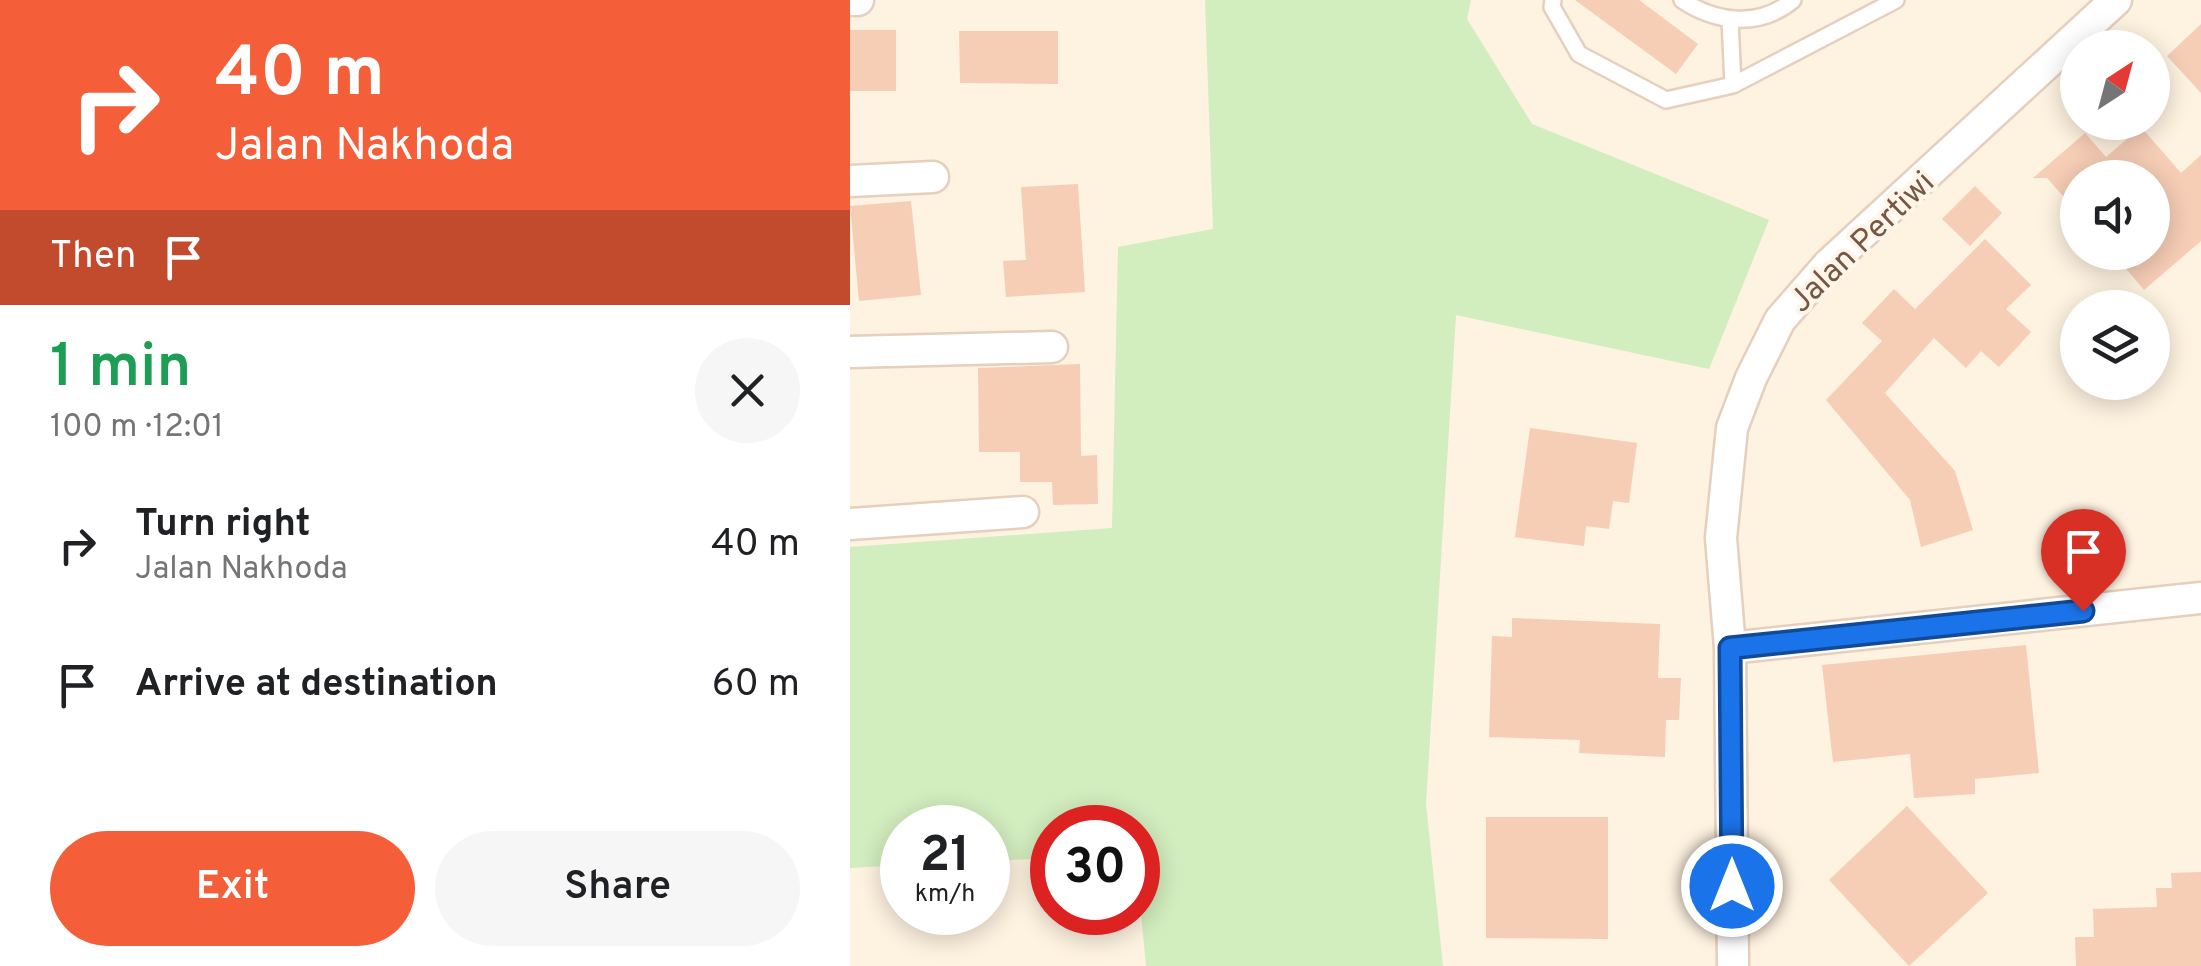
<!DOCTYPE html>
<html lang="en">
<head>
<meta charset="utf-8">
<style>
  body { margin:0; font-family:Overpass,sans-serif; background:#f6f6f6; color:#202124; height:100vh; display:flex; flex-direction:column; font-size:38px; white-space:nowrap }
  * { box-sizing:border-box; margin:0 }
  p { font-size:32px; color:#757577 }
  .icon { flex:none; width:55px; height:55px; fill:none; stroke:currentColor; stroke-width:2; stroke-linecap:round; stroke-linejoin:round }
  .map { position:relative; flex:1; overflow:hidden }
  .side { display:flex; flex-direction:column; background:#fff; width:850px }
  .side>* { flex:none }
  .top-card { background:#f45e39; color:#fff; overflow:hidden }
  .needle { width:65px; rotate:36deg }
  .controls { position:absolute; left:1210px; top:30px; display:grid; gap:20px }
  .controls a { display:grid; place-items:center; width:110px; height:110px; border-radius:50%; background:#fff; box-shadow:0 5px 25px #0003; font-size:50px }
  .speed { position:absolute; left:30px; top:805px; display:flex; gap:20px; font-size:50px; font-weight:700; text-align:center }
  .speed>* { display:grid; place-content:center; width:130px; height:130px; border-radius:50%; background:#fff; box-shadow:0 5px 25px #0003; line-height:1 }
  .speed small { font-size:25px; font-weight:400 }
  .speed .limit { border:15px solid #d22; background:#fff; color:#111 }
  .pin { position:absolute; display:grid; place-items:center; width:85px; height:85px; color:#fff; margin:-102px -42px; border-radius:50% 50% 50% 0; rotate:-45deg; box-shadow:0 0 10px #0007 }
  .pin .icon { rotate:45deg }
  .me { position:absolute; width:110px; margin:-55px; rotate:0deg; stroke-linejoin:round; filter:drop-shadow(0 0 8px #0008) }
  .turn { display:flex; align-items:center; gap:35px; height:210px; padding:0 50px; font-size:45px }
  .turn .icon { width:130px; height:130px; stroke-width:2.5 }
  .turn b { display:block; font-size:70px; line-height:85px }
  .then { display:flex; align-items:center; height:95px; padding:0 50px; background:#0003; gap:20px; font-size:38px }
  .round { display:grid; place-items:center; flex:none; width:105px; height:105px; border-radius:52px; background:#f6f6f6 }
  .summary { display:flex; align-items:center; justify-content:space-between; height:170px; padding:0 50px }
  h1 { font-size:60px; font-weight:600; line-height:75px; color:#1e9e55 }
  .cta { display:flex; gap:20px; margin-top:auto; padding:20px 50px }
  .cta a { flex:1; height:115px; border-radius:60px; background:#f45e39; color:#fff; font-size:40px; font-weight:600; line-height:115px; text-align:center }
  .cta a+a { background:#f6f6f6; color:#202124 }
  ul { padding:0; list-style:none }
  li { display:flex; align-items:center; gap:30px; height:140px; padding:0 50px }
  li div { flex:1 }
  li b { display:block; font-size:38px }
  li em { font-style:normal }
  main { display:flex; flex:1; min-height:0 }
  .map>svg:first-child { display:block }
</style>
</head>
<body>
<main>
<section class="side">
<div class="top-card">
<div class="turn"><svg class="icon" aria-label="right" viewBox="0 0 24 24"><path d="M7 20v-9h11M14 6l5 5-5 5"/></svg><div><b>40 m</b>Jalan Nakhoda</div></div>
<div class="then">Then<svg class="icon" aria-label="arrive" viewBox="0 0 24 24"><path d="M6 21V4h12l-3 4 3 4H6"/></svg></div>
</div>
<div class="summary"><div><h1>1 min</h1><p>100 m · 12:01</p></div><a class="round"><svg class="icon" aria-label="close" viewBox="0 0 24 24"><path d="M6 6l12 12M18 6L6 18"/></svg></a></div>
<ul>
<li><svg class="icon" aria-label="right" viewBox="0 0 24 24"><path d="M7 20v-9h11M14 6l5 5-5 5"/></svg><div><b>Turn right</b><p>Jalan Nakhoda</p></div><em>40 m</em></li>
<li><svg class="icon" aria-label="arrive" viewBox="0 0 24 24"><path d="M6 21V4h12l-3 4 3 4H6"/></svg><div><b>Arrive at destination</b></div><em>60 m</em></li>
</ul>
<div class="cta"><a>Exit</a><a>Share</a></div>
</section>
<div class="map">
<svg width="1351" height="966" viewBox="0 0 1351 966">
  <rect width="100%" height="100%" fill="#fef2e0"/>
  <!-- green -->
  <path fill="#d2edbe" d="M 355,0 L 621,0 L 617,19 L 682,124 L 919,220 L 859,369 L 606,315 L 576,804 L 593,966 L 296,966 L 288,881 L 288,828 L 202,828 L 202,858 L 138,861 L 138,828 L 52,828 L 52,865 L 0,868 L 0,547 L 262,528 L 268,247 L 363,229 Z"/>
  <!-- building -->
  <path fill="#f6cdb5" d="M 725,0 L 789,0 L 848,44 L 826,74 Z
    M 1351,24 L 1351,93 L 1317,56 Z
    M 0,30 L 46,30 L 46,91 L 0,91 Z
    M 109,31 L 208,31 L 208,84 L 110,83 Z
    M 1291,127 L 1331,173 L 1351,155 L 1351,241 L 1294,290 L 1262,252 L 1302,252 L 1302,178 L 1228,178 L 1228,213 L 1197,178 L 1183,178 L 1235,133 L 1256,157 Z
    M 228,184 L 235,292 L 156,297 L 153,261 L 176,260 L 171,187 Z
    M 1125,186 L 1152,213 L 1120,246 L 1092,219 Z
    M 61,201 L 71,295 L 9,301 L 0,206 Z
    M 1135,239 L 1181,285 L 1156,309 L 1181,332 L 1149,367 L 1131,351 L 1116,368 L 1084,338 L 1035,393 L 1105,471 L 1123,530 L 1071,547 L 1060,500 L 976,400 L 1032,341 L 1012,323 L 1044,289 L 1065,309 Z
    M 230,364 L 231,456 L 247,455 L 248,504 L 203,505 L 202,482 L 170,482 L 170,452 L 129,452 L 128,368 Z
    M 680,428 L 787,443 L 779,503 L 763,501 L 759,529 L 736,526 L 734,546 L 665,537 Z
    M 662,618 L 810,624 L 808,678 L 831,678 L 829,720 L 816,720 L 815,757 L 729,753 L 730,740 L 639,737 L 642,636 L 662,637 Z
    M 1176,645 L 1189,773 L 1125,779 L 1125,794 L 1064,798 L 1060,754 L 983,762 L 972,665 Z
    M 1057,806 L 1138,893 L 1059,966 L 979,880 Z
    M 636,817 L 758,817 L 758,939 L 636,938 Z
    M 1351,872 L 1351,966 L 1226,966 L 1225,937 L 1244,937 L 1243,909 L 1307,907 L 1306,888 L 1322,888 L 1321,873 Z"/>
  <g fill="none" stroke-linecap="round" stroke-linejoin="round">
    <!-- lane casing -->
    <g stroke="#e5cfbe" stroke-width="20">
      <path id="lane" d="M 703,0 L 702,7 L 729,54 L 816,100 L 883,85 L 1046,0
        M 832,0 C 866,23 910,28 943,0
        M 880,20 L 883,85"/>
    </g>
    <!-- street casing -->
    <g stroke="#e5cfbe" stroke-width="35">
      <path id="street" d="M 0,0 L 8,0
        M 0,181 L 83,177
        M 0,352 L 202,347
        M 0,524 L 173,512
        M 880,648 L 1351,598
        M 883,966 L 880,648 L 871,538 L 882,428 L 901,378 L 930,320 L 978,265 L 1266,0"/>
    </g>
    <!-- lane -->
    <use href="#lane" stroke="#fff" stroke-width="15"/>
    <!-- street -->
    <use href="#street" stroke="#fff" stroke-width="30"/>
  </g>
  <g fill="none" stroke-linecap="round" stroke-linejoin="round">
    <!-- route casing -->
    <g stroke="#114b97" stroke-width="25">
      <path id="route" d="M 882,886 L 880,648 L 1233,611"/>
    </g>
    <!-- route -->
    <use href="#route" stroke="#1a73e8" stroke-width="18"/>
  </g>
  <g text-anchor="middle" stroke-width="8" stroke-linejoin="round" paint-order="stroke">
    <!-- street labels -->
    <g font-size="32" fill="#785645" stroke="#fff6e9">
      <text transform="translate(1011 241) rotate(-44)" y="11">Jalan Pertiwi</text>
    </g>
  </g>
</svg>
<div class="controls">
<a><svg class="needle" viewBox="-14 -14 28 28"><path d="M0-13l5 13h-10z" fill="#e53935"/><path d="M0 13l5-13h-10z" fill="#757577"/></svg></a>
<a><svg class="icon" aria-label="sound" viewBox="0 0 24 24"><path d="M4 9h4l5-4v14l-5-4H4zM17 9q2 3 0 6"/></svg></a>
<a><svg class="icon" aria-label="layers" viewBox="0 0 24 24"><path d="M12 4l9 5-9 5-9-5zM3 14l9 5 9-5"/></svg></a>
</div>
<div class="speed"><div>21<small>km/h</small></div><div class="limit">30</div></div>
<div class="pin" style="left:1233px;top:611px;background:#d93025"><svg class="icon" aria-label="arrive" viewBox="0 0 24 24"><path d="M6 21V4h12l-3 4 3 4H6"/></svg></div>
<svg class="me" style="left:882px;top:886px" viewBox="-20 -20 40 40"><circle r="17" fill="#1a73e8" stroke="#fff" stroke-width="3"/><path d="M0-11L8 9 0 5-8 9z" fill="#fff"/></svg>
</div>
</main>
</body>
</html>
